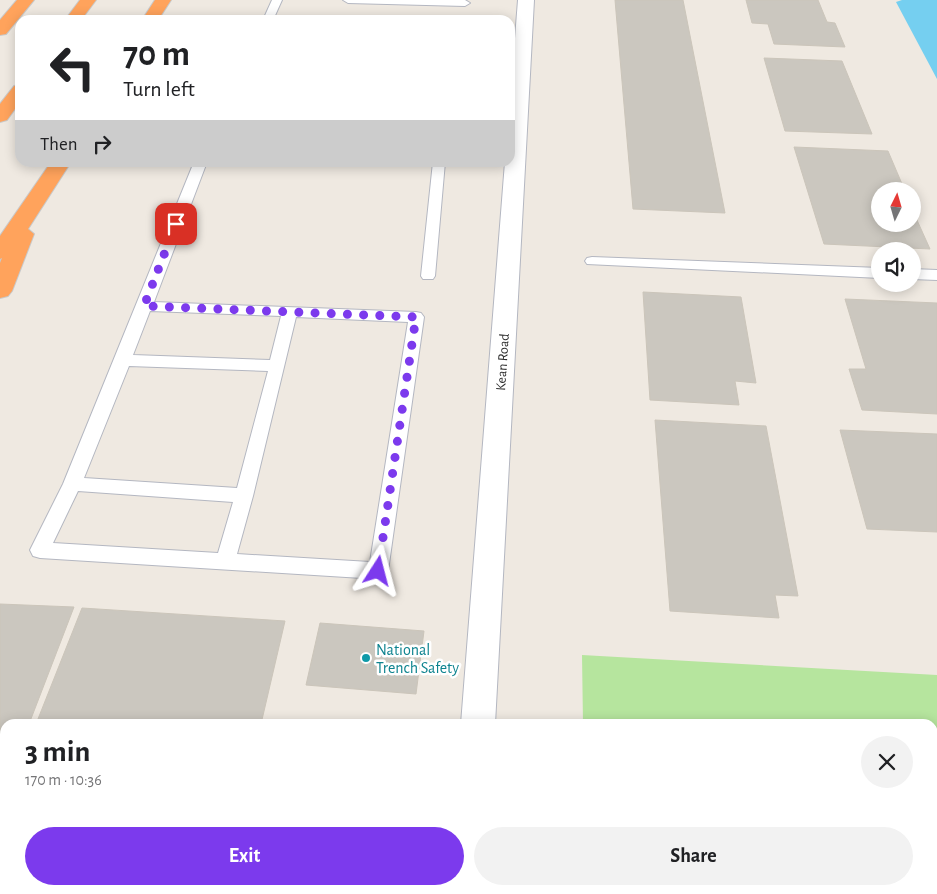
<!DOCTYPE html>
<html lang="en">
<head>
<meta charset="utf-8">
<style>
  body { margin:0; font-family:"Alegreya Sans",sans-serif; background:#f2f2f2; color:#202124; height:100vh; display:flex; flex-direction:column; font-size:19px; white-space:nowrap }
  * { box-sizing:border-box; margin:0 }
  p { font-size:16px; color:#757577 }
  .icon { flex:none; width:28px; height:28px; fill:none; stroke:currentColor; stroke-width:2; stroke-linecap:round; stroke-linejoin:round }
  .map { position:relative; flex:1; overflow:hidden }
  .drawer { position:absolute; left:0px; top:719px; width:938px; height:176px; display:flex; flex-direction:column; background:#fff; border-radius:15px 15px 0 0; box-shadow:0 2px 12px #0003 }
  .drawer>* { flex:none }
  .top-card { position:absolute; left:15px; top:15px; width:500px; height:152px; border-radius:15px; box-shadow:0 2px 12px #0003; background:#fff; color:#202124; overflow:hidden }
  .needle { width:32px; rotate:5deg }
  .controls { position:absolute; left:871px; top:182px; display:grid; gap:10px }
  .controls a { display:grid; place-items:center; width:50px; height:50px; border-radius:50%; background:#fff; box-shadow:0 2px 12px #0003; font-size:25px }
  .pin { position:absolute; display:grid; place-items:center; width:42px; height:42px; color:#fff; margin:-21px; border-radius:10px; box-shadow:0 2px 8px #0006 }
  .me { position:absolute; width:55px; margin:-28px; rotate:9deg; stroke-linejoin:round; filter:drop-shadow(0 0 4px #0008) }
  .turn { display:flex; align-items:center; gap:18px; height:105px; padding:0 25px; font-size:22px }
  .turn .icon { width:65px; height:65px; stroke-width:2.5 }
  .turn b { display:block; font-size:35px; line-height:42px }
  .then { display:flex; align-items:center; height:48px; padding:0 25px; background:#0003; gap:10px; font-size:19px }
  .round { display:grid; place-items:center; flex:none; width:52px; height:52px; border-radius:26px; background:#f2f2f2 }
  .summary { display:flex; align-items:center; justify-content:space-between; height:85px; padding:0 25px }
  h1 { font-size:30px; font-weight:700; line-height:38px }
  .cta { display:flex; gap:10px; margin-top:auto; padding:10px 25px }
  .cta a { flex:1; height:58px; border-radius:30px; background:#7c3aed; color:#fff; font-size:20px; font-weight:700; line-height:58px; text-align:center }
  .cta a+a { background:#f2f2f2; color:#202124 }
  .map>svg:first-child { display:block }
</style>
</head>
<body>
<div class="map">
<svg width="937" height="894" viewBox="0 0 937 894">
  <rect width="100%" height="100%" fill="#efe9e1"/>
  <!-- green -->
  <path fill="#b6e59e" d="M 582,655 L 937,675 L 937,894 L 587,894 L 587,890 L 932,890 L 932,724 L 583,724 Z"/>
  <!-- water -->
  <path fill="#75cff0" d="M 902,0 L 937,0 L 937,79 L 896,2 Z"/>
  <!-- building -->
  <path fill="#cbc7bf" stroke="#cbc5ba" d="M 615,0 L 683,0 L 725,213 L 633,209 Z
    M 746,0 L 818,0 L 827,22 L 835,23 L 845,47 L 774,44 L 768,24 L 752,23 Z
    M 399,17 L 433,18 L 432,20 L 398,20 Z
    M 764,58 L 842,61 L 872,134 L 785,131 Z
    M 794,147 L 888,151 L 905,191 L 880,191 L 880,224 L 912,224 L 912,209 L 930,249 L 824,244 Z
    M 643,292 L 741,297 L 756,383 L 735,381 L 739,405 L 650,400 Z
    M 845,299 L 937,303 L 937,414 L 862,410 L 849,369 L 866,369 Z
    M 655,420 L 766,426 L 798,596 L 775,595 L 779,618 L 670,611 Z
    M 840,430 L 937,434 L 937,532 L 867,529 Z
    M 0,604 L 74,607 L 29,724 L 5,724 L 5,787 L 0,800 Z
    M 82,608 L 285,621 L 261,724 L 36,724 Z
    M 320,623 L 424,631 L 416,694 L 306,685 Z"/>
  <g fill="none" stroke-linecap="round" stroke-linejoin="round">
    <!-- lane casing -->
    <g stroke="#b4b7c1" stroke-width="2">
      <path id="lane" d="M 272,0 L 282,0 L 273,20 L 263,20 Z
        M 343,0 L 465,0 L 470,3 L 465,6 L 348,3 Z
        M 194,162 L 207,162 L 154,302 L 416,312 L 421,313 L 424,317 L 388,571 L 385,577 L 378,579 L 40,558 L 33,556 L 30,550 L 63,484 ZM 150,311 L 281,316 L 270,360 L 133,355 ZM 296,317 L 408,322 L 370,562 L 237,554 L 253,496 ZM 129,366 L 268,371 L 237,488 L 84,478 ZM 78,491 L 233,502 L 218,553 L 53,543 Z
        M 433,162 L 445,162 L 435,276 L 433,279 L 423,279 L 421,276 Z
        M 592,257 L 880,268 L 880,278 L 587,264 L 585,261 L 587,258 Z
        M 912,269 L 937,270 L 937,280 L 912,279 Z"/>
    </g>
    <!-- street casing -->
    <g stroke="#b4b7c1" stroke-width="2">
      <path id="street" d="M 518,0 L 534,0 L 495,724 L 461,724 L 505,162 L 510,162 L 510,102 Z
        M 448,890 L 488,890 L 488,894 L 448,894 Z"/>
    </g>
    <!-- highway casing -->
    <g stroke="#c9c9c9" stroke-width="2">
      <path id="highway" d="M 17,0 L 34,0 L 6,34 L 0,35 L 0,20 Z
        M 80,0 L 96,0 L 81,20 L 65,20 Z
        M 155,0 L 171,0 L 158,20 L 142,20 Z
        M 20,85 L 20,102 L 7,120 L 0,122 L 0,104 L 14,86 Z
        M 51,162 L 71,162 L 28,229 L 34,234 L 12,291 L 8,296 L 0,298 L 0,263 L 2,258 L 0,259 L 0,236 Z"/>
    </g>
    <!-- lane -->
    <use href="#lane" fill="#fff" fill-rule="evenodd"/>
    <!-- street -->
    <use href="#street" fill="#fff" fill-rule="evenodd"/>
    <!-- highway -->
    <use href="#highway" fill="#ffa35c" fill-rule="evenodd"/>
  </g>
  <g fill="none" stroke-linecap="round" stroke-linejoin="round">
    <!-- route -->
    <path stroke="#7c3aed" stroke-width="9" stroke-dasharray="0 16.2" d="M 176,224 L 144,306 L 416,317 L 378,571"/>
  </g>
  <!-- markers -->
  <circle fill="#0f9aa8" stroke="#fff" stroke-width="2" cx="366" cy="658" r="5"/>
  <g text-anchor="middle" stroke-width="5" stroke-linejoin="round" paint-order="stroke">
    <!-- street labels -->
    <g font-size="14" fill="#2e2e2e" stroke="#fff">
      <text transform="translate(502 362) rotate(-86)" y="5">Kean Road</text>
    </g>
    <!-- near-culture labels -->
    <g font-size="16" fill="#0d838f" stroke="#fff" text-anchor="start">
      <text x="376" y="655">National<tspan x="376" dy="18">Trench Safety</tspan></text>
    </g>
  </g>
</svg>
<div class="controls">
<a><svg class="needle" viewBox="-14 -14 28 28"><path d="M0-13l5 13h-10z" fill="#e53935"/><path d="M0 13l5-13h-10z" fill="#757577"/></svg></a>
<a><svg class="icon" aria-label="sound" viewBox="0 0 24 24"><path d="M4 9h4l5-4v14l-5-4H4zM17 9q2 3 0 6"/></svg></a>
</div>
<div class="pin" style="left:176px;top:224px;background:#d93025"><svg class="icon" aria-label="arrive" viewBox="0 0 24 24"><path d="M6 21V4h12l-3 4 3 4H6"/></svg></div>
<svg class="me" style="left:378px;top:571px" viewBox="-20 -20 40 40"><path d="M0-17L14 15 0 8-14 15z" fill="#7c3aed" stroke="#fff" stroke-width="4"/></svg>
<div class="top-card">
<div class="turn"><svg class="icon" aria-label="left" viewBox="0 0 24 24"><path d="M17 20v-9H6M10 6l-5 5 5 5"/></svg><div><b>70 m</b>Turn left</div></div>
<div class="then">Then<svg class="icon" aria-label="right" viewBox="0 0 24 24"><path d="M7 20v-9h11M14 6l5 5-5 5"/></svg></div>
</div>
<section class="drawer">
<div class="summary"><div><h1>3 min</h1><p>170 m · 10:36</p></div><a class="round"><svg class="icon" aria-label="close" viewBox="0 0 24 24"><path d="M6 6l12 12M18 6L6 18"/></svg></a></div>
<div class="cta"><a>Exit</a><a>Share</a></div>
</section>
</div>
</body>
</html>
